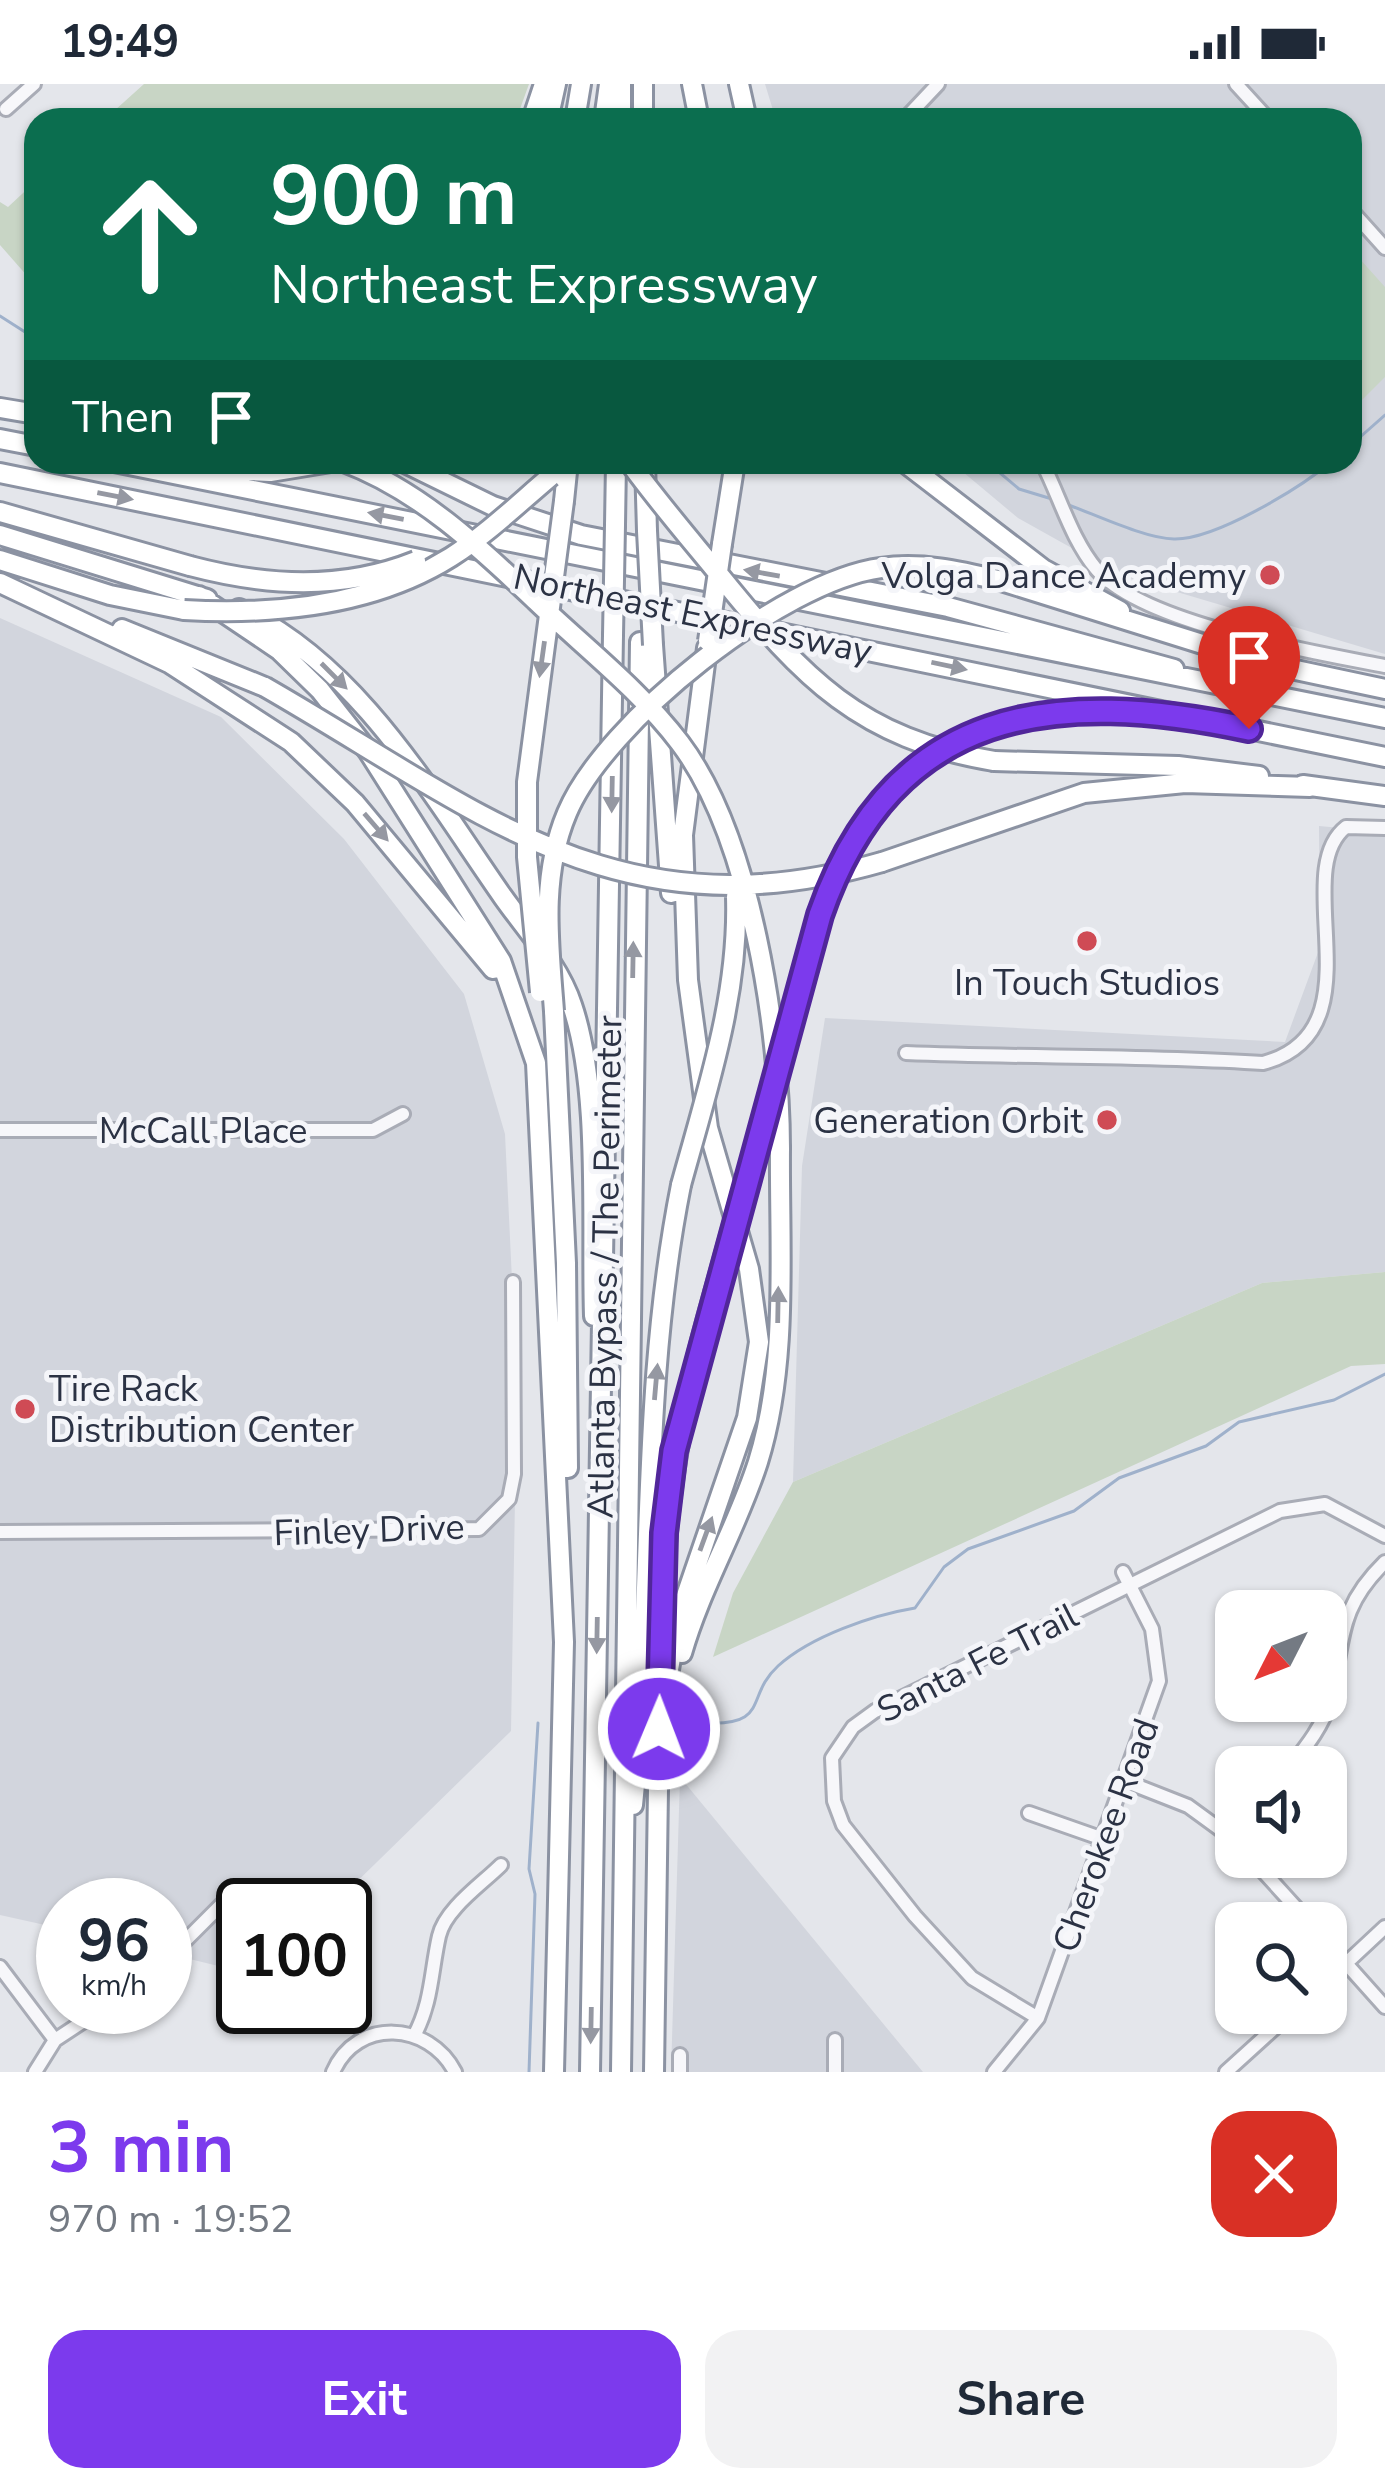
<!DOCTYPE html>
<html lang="en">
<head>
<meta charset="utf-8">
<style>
  body { margin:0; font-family:"Nunito Sans",sans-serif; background:#f2f2f3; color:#1f2937; height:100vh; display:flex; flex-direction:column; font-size:45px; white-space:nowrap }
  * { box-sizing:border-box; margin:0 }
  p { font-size:39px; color:#747a83 }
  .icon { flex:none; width:66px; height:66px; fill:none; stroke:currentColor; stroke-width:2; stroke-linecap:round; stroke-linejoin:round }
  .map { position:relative; height:1988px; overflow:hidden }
  .sheet { display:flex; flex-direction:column; background:#fff; flex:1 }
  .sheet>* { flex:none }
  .hud { position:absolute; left:24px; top:24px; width:1338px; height:366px; border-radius:36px; box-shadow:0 3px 9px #0004; background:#0b6e4f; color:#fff; overflow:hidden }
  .needle { width:78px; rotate:228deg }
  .fabs { position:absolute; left:1215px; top:1506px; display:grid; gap:24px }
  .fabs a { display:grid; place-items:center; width:132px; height:132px; border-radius:24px; background:#fff; box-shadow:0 3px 9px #0004; font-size:60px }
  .speed { position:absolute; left:36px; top:1794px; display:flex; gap:24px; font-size:60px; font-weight:700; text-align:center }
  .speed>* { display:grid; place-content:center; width:156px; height:156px; border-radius:50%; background:#fff; box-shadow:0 3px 9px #0004; line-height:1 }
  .speed small { font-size:30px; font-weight:400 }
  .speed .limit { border:6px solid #111; border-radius:18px; background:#fff; color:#111 }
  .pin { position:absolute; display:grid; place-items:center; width:102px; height:102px; color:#fff; margin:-123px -51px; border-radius:50% 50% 50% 0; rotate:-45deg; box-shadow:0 0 12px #0007 }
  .pin .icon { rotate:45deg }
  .me { position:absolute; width:132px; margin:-66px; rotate:1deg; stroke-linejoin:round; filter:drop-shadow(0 0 9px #0008) }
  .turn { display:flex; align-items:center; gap:42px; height:252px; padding:0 48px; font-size:54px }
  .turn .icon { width:156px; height:156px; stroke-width:2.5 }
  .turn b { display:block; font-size:84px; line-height:102px }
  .then { display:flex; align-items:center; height:114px; padding:0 48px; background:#0003; gap:24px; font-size:45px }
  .round { display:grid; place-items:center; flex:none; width:126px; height:126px; border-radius:36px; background:#f2f2f3 }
  .summary { display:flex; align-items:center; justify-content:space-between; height:204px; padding:0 48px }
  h1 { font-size:72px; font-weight:700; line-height:90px; color:#7c3aed }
  .primary-button { display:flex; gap:24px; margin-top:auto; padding:24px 48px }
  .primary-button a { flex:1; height:138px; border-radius:36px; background:#7c3aed; color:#fff; font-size:48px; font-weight:700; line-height:138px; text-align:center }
  .primary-button a+a { background:#f2f2f3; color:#1f2937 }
  .status { display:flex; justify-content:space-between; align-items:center; height:84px; padding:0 60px; background:#fff; direction:ltr }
  .status svg { height:33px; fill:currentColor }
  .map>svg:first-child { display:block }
</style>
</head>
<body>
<div class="status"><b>19:49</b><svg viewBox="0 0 49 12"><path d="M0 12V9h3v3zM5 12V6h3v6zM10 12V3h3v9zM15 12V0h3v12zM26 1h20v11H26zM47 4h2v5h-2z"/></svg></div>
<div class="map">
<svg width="1385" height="1988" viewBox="0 0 1385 1988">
  <rect width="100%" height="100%" fill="#e4e6eb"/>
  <!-- built -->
  <path fill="#d2d5dd" d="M 765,0 L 1385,0 L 1385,570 L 1120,491 L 1018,434 L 951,378 L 1350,378 L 1350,36 L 776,36 Z
    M 0,534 L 221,633 L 344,755 L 464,910 L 505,1050 L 517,1300 L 511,1647 L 333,1821 L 243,1821 L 243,1888 L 165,1869 L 165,1821 L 63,1821 L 63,1845 L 0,1831 Z
    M 1319,742 L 1385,748 L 1385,1188 L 1262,1199 L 793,1398 L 802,1082 L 825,934 L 1285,958 L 1320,863 Z
    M 680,1693 L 923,1988 L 671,1988 Z"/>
  <!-- green -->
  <path fill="#c8d5c5" d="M 144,0 L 529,0 L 516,36 L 104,36 Z
    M 36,97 L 36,202 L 0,161 L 0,118 L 8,123 Z
    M 1350,164 L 1385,203 L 1385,293 L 1350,328 Z
    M 1385,1188 L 1385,1280 L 1351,1282 L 713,1573 L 733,1509 L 793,1398 L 1262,1199 Z"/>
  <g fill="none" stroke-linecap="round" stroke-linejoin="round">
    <!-- stream -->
    <path stroke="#9fb1cb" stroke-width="3" d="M 0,232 L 36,255
      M 1350,362 L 1385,331
      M 987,378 L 1019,405 L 1052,415
      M 1066,420 C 1094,430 1146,455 1174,455 C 1215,456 1300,404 1331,378
      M 706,1639 C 770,1642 745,1612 778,1582 C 811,1552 873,1531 915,1524 L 944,1483 L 968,1465 L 1074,1427 L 1119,1394 L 1206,1362 L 1239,1338 L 1334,1316 L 1385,1290
      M 529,1988 L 535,1810 L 529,1785 L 538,1639"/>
    <!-- minor casing -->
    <g stroke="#a9acb6" stroke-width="18">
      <path id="minor" d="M 1236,0 L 1269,36
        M 6,25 L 34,0
        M 904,36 L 938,0
        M 1350,125 L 1385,164
        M 1042,378 C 1060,413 1071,455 1097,486 C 1144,540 1313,568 1385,582
        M 906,969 C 1026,974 1144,971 1263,979 C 1381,948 1287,789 1346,743 L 1385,744
        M 0,1046 L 373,1046 L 403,1030
        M 0,1448 L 479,1445 L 509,1415 L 514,1390 L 513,1198
        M 1290,1683 C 1305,1664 1323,1642 1330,1617 C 1345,1556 1336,1526 1385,1478
        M 1127,1698 L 1188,1722 L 1236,1757
        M 1029,1729 L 1106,1756
        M 1250,1773 L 1310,1839
        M 1326,1857 L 1385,1923
        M 165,1877 L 222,1820
        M 0,1883 L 55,1956
        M 1326,1898 L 1385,1843
        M 1038,1934 L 972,1894 L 915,1832 L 843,1741 L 834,1717 L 832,1674 L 853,1643 L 875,1627 L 1280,1427 L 1325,1420 L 1385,1452
        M 414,1952 C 432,1919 431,1887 439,1852 C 445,1825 482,1800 501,1781
        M 680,1971 L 680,1988
        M 35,1988 L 55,1956 L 105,1923
        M 333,1988 C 357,1933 429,1938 455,1988
        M 835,1988 L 835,1956
        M 994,1988 L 1038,1934 L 1159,1597 L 1152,1545 L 1123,1488
        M 1226,1988 L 1291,1929"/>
    </g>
    <!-- highway casing -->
    <g stroke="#8b92a2" stroke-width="24">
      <path id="highway" d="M 692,0 L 699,36
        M 739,0 L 747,36
        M 532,36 L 544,0
        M 548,36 L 556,0
        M 575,36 L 581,0
        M 604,36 L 609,0
        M 621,36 L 621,0
        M 643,36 L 643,0
        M 0,324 L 36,330
        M 0,355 L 36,362
        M 114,378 L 1385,634
        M 403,378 L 493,422 L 581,451 L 948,523 L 1174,585
        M 645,378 L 647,447
        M 904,378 L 1043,485 L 1120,527
        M 167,383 L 270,388 L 331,378
        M 0,389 L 1385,673
        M 564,417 L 568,378
        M 0,428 L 190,482
        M 615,441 L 616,378
        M 0,451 L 207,515
        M 722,460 L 735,378
        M 0,476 L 110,511 L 184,526
        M 998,496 L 1263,579 L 1385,605
        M 0,499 L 169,579 L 291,658 L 355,719 L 493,885
        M 199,512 L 279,566 L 320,606 L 368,667 L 501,877 L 536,979 L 564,1558 L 554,1988
        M 239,525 C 357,579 431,710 503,813 C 527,847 559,881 572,921 C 601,1006 591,1140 594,1232
        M 122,545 L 265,603
        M 653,561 L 671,809
        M 994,677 L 1178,682 L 1259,692
        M 1303,701 L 1385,712
        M 882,778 L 1084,709 L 1185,699 L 1310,703
        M 554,927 L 566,1179 L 568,1384
        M 753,1069 L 831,801 C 869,716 940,644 1037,631 C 1071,626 1105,631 1139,628
        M 682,1569 C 701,1503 737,1444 758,1378 C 789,1278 779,1167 780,1064
        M 660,1576 C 662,1442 677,1338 714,1209
        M 659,1645 L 677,1538 L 747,1334 L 759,1258 L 749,1185 L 708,1044 L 688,896 L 683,751 L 707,564
        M 633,1721 C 654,1514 640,1306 681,1101
        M 590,1988 L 613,551
        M 621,1988 L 640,558
        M 654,1988 L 659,1634"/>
    </g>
    <!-- minor -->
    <use href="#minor" stroke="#f7f7fa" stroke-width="12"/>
    <!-- highway -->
    <use href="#highway" stroke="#fff" stroke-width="18"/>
    <!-- highway-bridge casing -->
    <g stroke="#8b92a2" stroke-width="24" stroke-linecap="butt">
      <path id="highway-bridge" d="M 344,378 C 419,406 479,463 536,517 C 584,563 640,606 680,659 C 751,753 780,947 780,1064
        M 629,378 C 658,418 690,455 721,493 C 803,594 860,655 994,677
        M 647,447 L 653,561
        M 190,482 C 266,502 341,507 416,477
        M 184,526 C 274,531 373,522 451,473 C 487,450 519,419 551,392
        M 613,551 L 615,441
        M 708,557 L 722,460
        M 265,603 C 481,727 617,854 882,778
        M 540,908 L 527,773 L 527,698 L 564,417
        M 554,927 C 549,860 540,793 567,729 C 605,638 782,497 881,484 C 921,478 960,487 998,496
        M 681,1101 C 707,1006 739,912 736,813
        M 714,1209 L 753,1069"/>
    </g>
    <!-- highway-bridge -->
    <use href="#highway-bridge" stroke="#fff" stroke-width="18"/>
  </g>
  <!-- one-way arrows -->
  <defs><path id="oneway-solid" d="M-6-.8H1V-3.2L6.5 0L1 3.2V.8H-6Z" transform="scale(3)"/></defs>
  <g fill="#9598a2">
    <use href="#oneway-solid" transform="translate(115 412) rotate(11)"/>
    <use href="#oneway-solid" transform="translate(386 432) rotate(-169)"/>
    <use href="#oneway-solid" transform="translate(762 489) rotate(-170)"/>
    <use href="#oneway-solid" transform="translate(542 575) rotate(98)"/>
    <use href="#oneway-solid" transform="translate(949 582) rotate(12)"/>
    <use href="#oneway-solid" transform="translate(334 592) rotate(45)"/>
    <use href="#oneway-solid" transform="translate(612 710) rotate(91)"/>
    <use href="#oneway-solid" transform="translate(376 743) rotate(49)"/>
    <use href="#oneway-solid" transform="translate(633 876) rotate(-89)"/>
    <use href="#oneway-solid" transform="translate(778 1221) rotate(-89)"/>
    <use href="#oneway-solid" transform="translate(656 1298) rotate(-85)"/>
    <use href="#oneway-solid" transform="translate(706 1450) rotate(-70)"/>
    <use href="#oneway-solid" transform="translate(597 1551) rotate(91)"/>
    <use href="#oneway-solid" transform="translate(591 1941) rotate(91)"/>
  </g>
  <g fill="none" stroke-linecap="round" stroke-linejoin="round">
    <!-- route casing -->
    <g stroke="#51269a" stroke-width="30">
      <path id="route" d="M 659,1645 L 664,1449 L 674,1367 L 820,831 C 893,621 1056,604 1249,645"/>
    </g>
    <!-- route -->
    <use href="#route" stroke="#7c3aed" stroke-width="21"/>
  </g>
  <!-- markers -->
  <g fill="#cf4b55" stroke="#f4f5f9" stroke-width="4.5">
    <circle cx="1270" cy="491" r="12"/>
    <circle cx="1087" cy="857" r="12"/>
    <circle cx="1107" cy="1036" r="12"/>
    <circle cx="25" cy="1325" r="12"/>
  </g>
  <g text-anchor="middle" stroke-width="10" stroke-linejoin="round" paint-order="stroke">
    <!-- poi labels -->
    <g font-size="36" fill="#2b3244" stroke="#f4f5f9" text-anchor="end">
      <text x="1246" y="504">Volga Dance Academy</text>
      <text x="1087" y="911" text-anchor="middle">In Touch Studios</text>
      <text x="1083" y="1049">Generation Orbit</text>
      <text x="49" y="1317" text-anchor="start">Tire Rack<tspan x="49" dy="41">Distribution Center</tspan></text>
    </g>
    <!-- street labels -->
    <g font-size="36" fill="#2b3244" stroke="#f4f5f9">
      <text transform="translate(693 529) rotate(12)" y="13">Northeast Expressway</text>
      <text x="203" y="1059">McCall Place</text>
      <text transform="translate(604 1183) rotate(-89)" y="13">Atlanta Bypass / The Perimeter</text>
      <text transform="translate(369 1445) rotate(-2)" y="13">Finley Drive</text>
      <text transform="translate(977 1578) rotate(-27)" y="13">Santa Fe Trail</text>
      <text transform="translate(1105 1751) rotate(-70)" y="13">Cherokee Road</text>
    </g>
  </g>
</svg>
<div class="fabs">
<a><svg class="needle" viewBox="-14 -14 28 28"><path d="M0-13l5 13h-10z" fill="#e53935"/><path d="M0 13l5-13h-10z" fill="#747a83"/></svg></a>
<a><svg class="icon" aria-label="sound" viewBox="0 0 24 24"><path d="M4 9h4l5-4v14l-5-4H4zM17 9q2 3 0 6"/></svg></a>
<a><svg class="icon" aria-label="search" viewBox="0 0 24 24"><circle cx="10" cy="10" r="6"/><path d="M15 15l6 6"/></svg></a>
</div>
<div class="speed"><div>96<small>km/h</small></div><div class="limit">100</div></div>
<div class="pin" style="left:1249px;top:645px;background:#d93025"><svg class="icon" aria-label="arrive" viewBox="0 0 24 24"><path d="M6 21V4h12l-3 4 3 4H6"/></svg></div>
<svg class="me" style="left:659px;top:1645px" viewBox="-20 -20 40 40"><circle r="17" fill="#7c3aed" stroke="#fff" stroke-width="3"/><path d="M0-11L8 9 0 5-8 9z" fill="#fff"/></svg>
<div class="hud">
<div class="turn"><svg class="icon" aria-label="ahead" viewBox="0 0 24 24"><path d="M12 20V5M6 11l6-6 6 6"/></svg><div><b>900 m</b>Northeast Expressway</div></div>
<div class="then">Then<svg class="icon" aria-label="arrive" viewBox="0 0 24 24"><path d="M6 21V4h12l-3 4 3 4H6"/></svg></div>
</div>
</div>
<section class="sheet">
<div class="summary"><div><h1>3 min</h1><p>970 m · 19:52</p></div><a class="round" style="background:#d93025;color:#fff"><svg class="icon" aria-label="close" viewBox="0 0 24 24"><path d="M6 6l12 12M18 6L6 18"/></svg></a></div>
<div class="primary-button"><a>Exit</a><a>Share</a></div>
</section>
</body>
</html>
